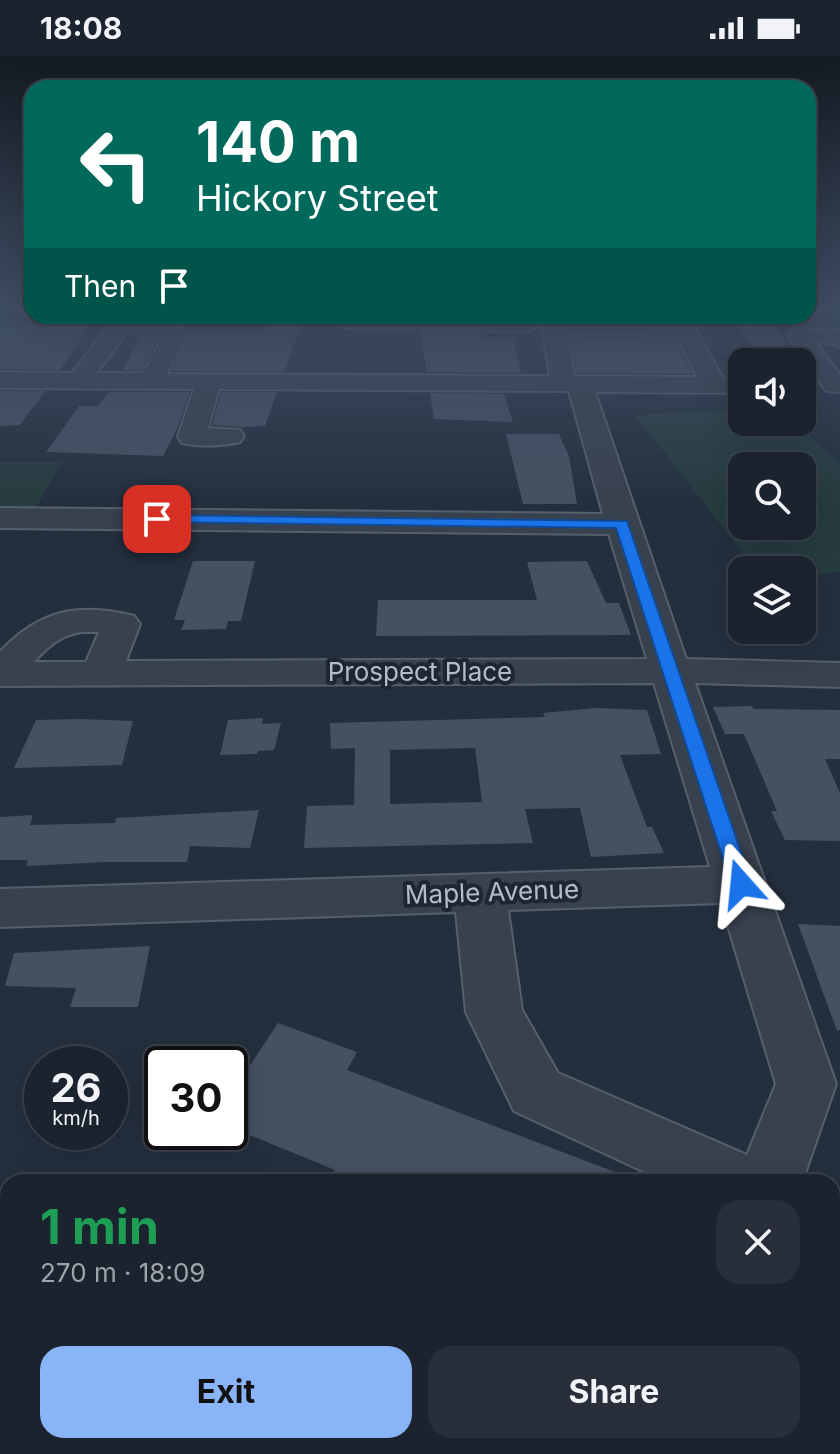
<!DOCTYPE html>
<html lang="en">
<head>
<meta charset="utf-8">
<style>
  body { margin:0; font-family:Inter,sans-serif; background:#282f3a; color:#f1f3f6; height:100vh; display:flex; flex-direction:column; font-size:30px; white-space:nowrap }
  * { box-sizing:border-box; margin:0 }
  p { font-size:26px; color:#a0a4aa }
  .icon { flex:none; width:44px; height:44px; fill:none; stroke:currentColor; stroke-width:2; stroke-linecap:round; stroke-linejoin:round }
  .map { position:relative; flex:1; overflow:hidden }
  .details { position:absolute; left:0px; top:1118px; width:840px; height:280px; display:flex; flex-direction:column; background:#1b232e; border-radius:24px 24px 0 0; box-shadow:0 8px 32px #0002,0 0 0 2px #39404a }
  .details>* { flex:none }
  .top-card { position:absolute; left:24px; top:24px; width:792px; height:244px; border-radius:24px; box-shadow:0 8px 32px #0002,0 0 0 2px #39404a; background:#00695c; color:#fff; overflow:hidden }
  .buttons { position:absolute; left:728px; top:292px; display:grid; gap:16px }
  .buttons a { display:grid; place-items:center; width:88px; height:88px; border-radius:16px; background:#1b232e; box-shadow:0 8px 32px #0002,0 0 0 2px #39404a; font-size:40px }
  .speed { position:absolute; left:24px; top:990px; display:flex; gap:16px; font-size:40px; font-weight:700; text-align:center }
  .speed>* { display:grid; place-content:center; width:104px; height:104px; border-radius:50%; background:#1b232e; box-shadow:0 8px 32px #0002,0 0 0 2px #39404a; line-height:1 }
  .speed small { font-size:20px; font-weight:400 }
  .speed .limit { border:4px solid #111; border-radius:12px; background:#fff; color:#111 }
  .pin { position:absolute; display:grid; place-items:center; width:68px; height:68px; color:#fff; margin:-34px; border-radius:16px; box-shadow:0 4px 12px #0006 }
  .me { position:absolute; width:88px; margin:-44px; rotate:342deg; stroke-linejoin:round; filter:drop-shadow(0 0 6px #0008) }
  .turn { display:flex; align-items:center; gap:28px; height:168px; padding:0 40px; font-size:36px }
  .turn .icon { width:104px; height:104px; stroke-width:2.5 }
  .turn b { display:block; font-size:56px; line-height:68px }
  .then { display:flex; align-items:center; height:76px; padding:0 40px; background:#0003; gap:16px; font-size:30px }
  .round { display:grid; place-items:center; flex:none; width:84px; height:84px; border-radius:24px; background:#282f3a }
  .summary { display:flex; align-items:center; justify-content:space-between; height:136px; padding:0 40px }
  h1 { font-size:48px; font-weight:700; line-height:60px; color:#1e9e55 }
  .action { display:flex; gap:16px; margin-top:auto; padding:16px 40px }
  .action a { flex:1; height:92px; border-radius:24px; background:#8ab4f8; color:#111; font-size:32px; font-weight:700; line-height:92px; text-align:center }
  .action a+a { background:#282f3a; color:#f1f3f6 }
  .status { display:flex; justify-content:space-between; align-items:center; height:56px; padding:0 40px; background:#1b232e; direction:ltr }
  .status svg { height:22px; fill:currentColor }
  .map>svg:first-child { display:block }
</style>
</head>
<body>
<div class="status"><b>18:08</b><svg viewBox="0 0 49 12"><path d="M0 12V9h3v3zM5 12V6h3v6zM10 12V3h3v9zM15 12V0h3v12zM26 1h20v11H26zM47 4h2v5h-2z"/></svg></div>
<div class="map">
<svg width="840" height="1398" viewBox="0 0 840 1398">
  <rect width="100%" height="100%" fill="#242f3e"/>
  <!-- green -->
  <path fill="#263c3f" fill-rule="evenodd" d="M 742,353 L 742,366 L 795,366 L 840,408 L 840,516 L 802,519 L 802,514 L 756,514 L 635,359 ZM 742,410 L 802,410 L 802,470 L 742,470 Z
    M 0,406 L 62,406 L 30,462 L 0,462 Z"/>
  <!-- building -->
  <path fill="#455162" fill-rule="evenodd" d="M 734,265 L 772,266 L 797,306 L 763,306 Z
    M 267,269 L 301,269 L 284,316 L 172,315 L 192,273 L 266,273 Z
    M 0,270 L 90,270 L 60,314 L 0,313 Z
    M 420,276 L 483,277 L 486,283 L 513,283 L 521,317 L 427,316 Z
    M 570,280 L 675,283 L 692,318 L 577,317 Z
    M 141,283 L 157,285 L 141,314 L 122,314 Z
    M 0,335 L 45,335 L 20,369 L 0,370 Z
    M 109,336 L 190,336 L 178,371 L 163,400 L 46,396 L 79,350 L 98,350 Z
    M 221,336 L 277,336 L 265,370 L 241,371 L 212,369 Z
    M 430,337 L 504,338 L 513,366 L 434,363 Z
    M 506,378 L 559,378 L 569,400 L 577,448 L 523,448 Z
    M 193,505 L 255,505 L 241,565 L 228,565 L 226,573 L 181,574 L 185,564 L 174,564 Z
    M 587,505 L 606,547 L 619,547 L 631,579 L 376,580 L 378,544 L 537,544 L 527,506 Z
    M 752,650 L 753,653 L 840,654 L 840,703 L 825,703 L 840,737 L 840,785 L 785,784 L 771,755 L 777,755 L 744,678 L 725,678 L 713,651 Z
    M 596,652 L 647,654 L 661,698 L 620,699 L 647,771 L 652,771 L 664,797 L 591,801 L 580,752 L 525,753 L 533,787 L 304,792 L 307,750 L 354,749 L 355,692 L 331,693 L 330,667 L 545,661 L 543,657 ZM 475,692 L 482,746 L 390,748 L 390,694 Z
    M 263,662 L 262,668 L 281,667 L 274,694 L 258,695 L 257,698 L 220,699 L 228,664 Z
    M 80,663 L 133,665 L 122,709 L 14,712 L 36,664 Z
    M 259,754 L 250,792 L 190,790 L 187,806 L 105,806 L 26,810 L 28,804 L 0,804 L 0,761 L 33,759 L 30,769 L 115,767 L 116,762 Z
    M 798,868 L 840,870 L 840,974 L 837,975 Z
    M 150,890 L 138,951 L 70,951 L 76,932 L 5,930 L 14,897 Z
    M 278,967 L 357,996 L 347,1014 L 636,1124 L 636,1126 L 328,1126 L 335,1114 L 230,1071 L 230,1040 Z"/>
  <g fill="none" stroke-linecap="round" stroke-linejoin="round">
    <!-- minor casing -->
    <g stroke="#565f6c" stroke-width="4">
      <path id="minor" d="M 117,260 L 139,260 L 97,317 L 143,317 L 162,283 L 140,280 L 137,275 L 140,270 C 154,267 170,270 184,273 L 187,278 L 167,318 L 550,320 L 542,270 L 553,263 L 693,268 L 722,321 L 742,321 L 742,337 L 595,336 L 686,603 L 840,607 L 840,631 L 695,627 L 836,1028 L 802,1126 L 666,1126 L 514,1055 L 466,956 L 456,856 L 0,871 L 0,833 L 710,811 L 654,627 L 0,630 L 0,596 C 39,554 79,546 134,560 L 140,568 L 126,605 L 647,603 L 609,478 L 0,472 L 0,452 L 603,458 L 569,335 L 219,333 L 208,372 L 240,374 L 244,380 L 240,386 C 222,390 200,391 182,387 L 178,381 L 194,333 L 0,332 L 0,316 L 72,317 ZM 566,277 L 677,280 L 697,321 L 575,320 ZM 81,576 L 99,576 L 86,606 L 34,606 C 47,591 61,579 81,576 ZM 721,847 L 776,1028 L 747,1099 L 558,1017 L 522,954 L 508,854 Z
        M 353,260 L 530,261 L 541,268 L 530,275 L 345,272 L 342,267 L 345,262 Z
        M 799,273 L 840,274 L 840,291 L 830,287 L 816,287 L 840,319 L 840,336 L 826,335 L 788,280 L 791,275 Z
        M 832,1141 L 840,1144 L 840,1211 L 832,1208 Z"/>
    </g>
    <!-- minor -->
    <use href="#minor" fill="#38414e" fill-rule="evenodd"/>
  </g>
  <!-- sky -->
  <linearGradient id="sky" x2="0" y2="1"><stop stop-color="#141a22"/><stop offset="0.56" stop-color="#3f4d63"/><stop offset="1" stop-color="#3f4d63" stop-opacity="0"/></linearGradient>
  <rect width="840" height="450" fill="url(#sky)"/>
  <!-- route -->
  <path fill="#1a73e8" stroke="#114b97" stroke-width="2" d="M 157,459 L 627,465 L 752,828 L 749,834 L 734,834 L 731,828 L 616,472 L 153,466 L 151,463 Z"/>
  <g text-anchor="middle" stroke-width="8" stroke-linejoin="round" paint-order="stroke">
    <!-- street labels -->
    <g font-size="26" fill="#b4bcc9" stroke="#1d2633">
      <text x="420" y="625">Prospect Place</text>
      <text transform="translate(492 836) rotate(-2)" y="9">Maple Avenue</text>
    </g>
  </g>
</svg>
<div class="buttons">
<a><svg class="icon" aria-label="sound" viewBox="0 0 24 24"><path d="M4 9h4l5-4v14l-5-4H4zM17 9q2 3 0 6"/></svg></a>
<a><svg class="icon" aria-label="search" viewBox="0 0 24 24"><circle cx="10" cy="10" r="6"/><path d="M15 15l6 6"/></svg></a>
<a><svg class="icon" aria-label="layers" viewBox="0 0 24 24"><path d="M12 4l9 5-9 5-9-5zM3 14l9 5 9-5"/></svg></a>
</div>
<div class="speed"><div>26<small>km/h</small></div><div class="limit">30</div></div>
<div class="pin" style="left:157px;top:463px;background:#d93025"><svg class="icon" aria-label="arrive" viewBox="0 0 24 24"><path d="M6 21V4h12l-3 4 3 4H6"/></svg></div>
<svg class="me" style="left:741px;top:828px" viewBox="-20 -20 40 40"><path d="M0-17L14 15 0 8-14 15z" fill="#1a73e8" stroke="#fff" stroke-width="4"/></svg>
<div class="top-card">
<div class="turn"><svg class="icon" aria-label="left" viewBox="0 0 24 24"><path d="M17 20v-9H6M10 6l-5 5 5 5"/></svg><div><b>140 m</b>Hickory Street</div></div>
<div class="then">Then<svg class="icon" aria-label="arrive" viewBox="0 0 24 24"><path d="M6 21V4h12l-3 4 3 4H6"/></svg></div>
</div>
<section class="details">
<div class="summary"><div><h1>1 min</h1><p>270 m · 18:09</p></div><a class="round"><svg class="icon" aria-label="close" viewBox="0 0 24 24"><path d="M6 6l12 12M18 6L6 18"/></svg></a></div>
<div class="action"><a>Exit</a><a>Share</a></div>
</section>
</div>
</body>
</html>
